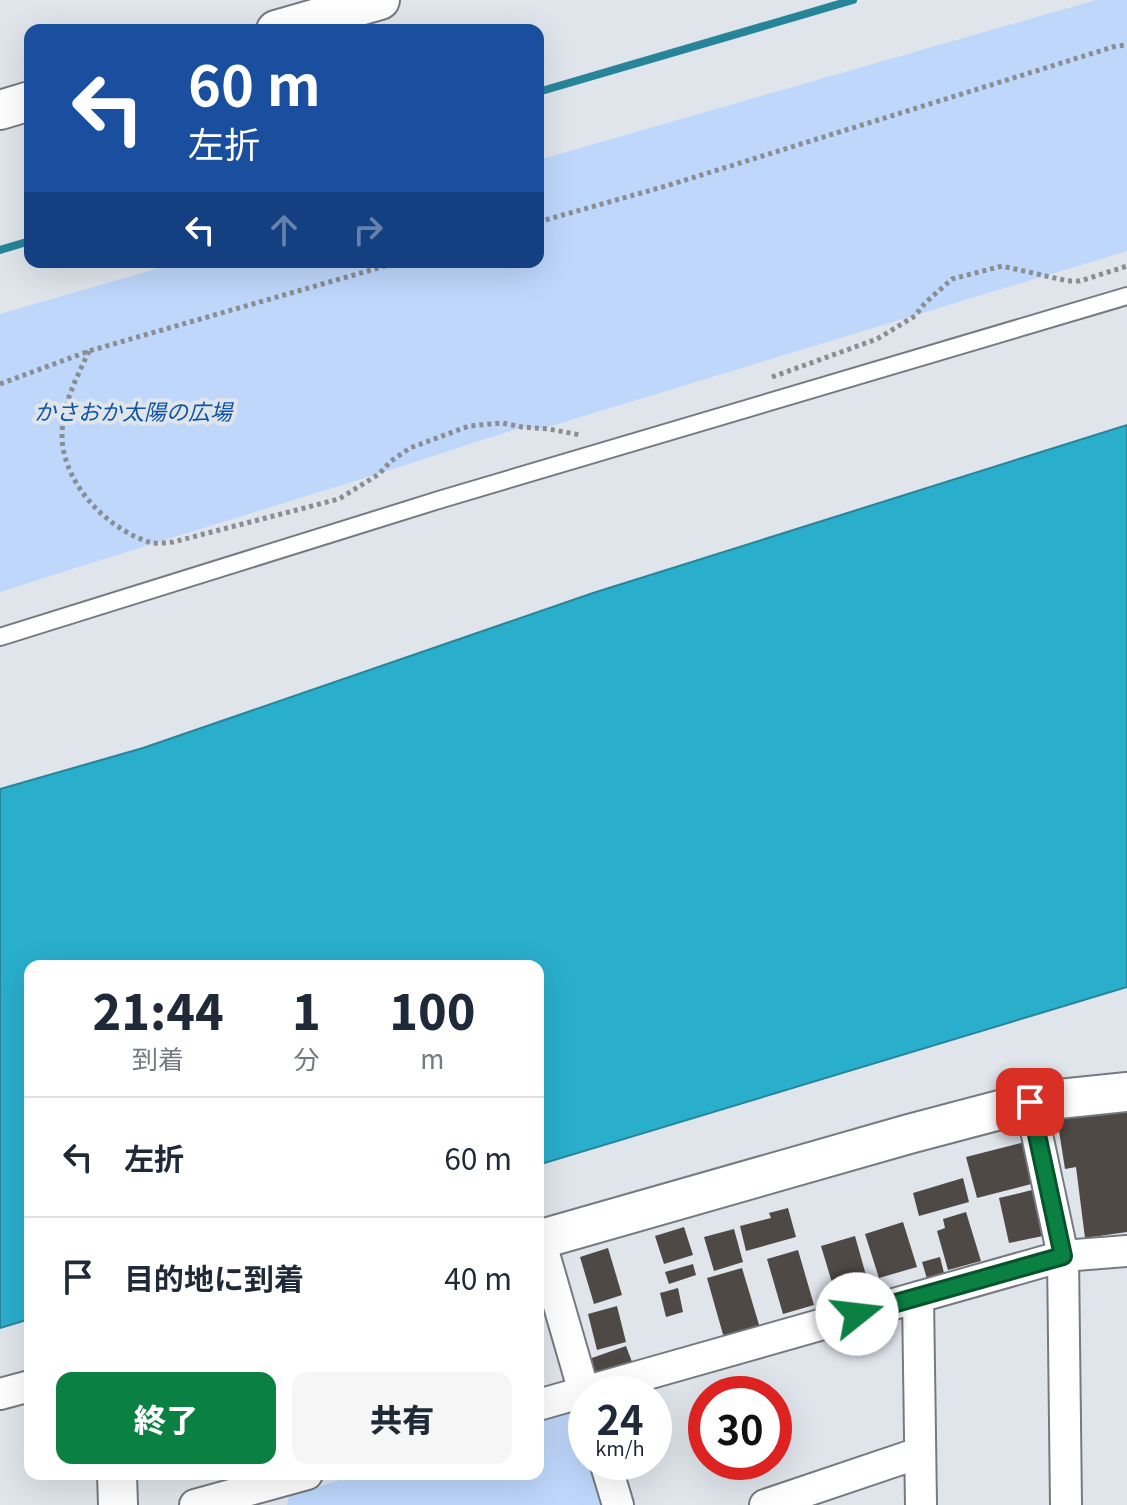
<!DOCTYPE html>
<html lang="ja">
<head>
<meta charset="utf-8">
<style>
  body { margin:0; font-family:Georgia,"Noto Sans JP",serif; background:#f6f6f7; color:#1f2937; height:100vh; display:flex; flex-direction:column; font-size:30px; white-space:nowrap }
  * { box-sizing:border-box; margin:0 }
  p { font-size:26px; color:#747a83 }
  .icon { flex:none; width:44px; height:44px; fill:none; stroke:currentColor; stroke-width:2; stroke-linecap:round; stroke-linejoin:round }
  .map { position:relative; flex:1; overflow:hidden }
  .drawer { position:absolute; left:24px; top:960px; width:520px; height:520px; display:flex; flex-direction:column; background:#fff; border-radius:16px; box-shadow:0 8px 32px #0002 }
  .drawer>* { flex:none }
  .top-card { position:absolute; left:24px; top:24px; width:520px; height:244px; border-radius:16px; box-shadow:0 8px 32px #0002; background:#1a4fa0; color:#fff; overflow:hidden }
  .speed { position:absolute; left:568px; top:1376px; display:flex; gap:16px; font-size:40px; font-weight:700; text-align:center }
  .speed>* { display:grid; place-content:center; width:104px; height:104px; border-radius:50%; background:#fff; box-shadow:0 8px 32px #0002; line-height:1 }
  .speed small { font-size:20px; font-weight:400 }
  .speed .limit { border:12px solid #d22; background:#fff; color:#111 }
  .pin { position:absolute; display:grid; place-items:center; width:68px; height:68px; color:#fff; margin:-34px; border-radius:16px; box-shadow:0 4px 12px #0006 }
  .me { position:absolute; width:88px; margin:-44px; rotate:74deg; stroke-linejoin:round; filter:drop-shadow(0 0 6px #0008) }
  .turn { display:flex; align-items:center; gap:28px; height:168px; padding:0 32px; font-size:36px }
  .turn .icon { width:104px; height:104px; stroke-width:2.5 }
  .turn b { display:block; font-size:56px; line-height:68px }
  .lanes { display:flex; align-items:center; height:76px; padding:0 32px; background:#0003; justify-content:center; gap:40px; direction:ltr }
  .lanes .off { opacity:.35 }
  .eta { display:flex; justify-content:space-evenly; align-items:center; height:136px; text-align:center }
  .eta b { font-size:48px; font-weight:800; line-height:56px }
  .primary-button { display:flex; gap:16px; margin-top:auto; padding:16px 32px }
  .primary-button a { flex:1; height:92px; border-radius:16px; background:#0b8043; color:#fff; font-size:32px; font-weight:800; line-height:92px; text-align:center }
  .primary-button a+a { background:#f6f6f7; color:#1f2937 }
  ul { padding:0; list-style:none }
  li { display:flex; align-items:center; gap:24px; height:120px; padding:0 32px; border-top:2px solid #e0e1e3 }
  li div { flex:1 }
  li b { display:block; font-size:30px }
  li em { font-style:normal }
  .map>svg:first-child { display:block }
</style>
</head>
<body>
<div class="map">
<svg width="1127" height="1505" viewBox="0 0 1127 1505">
  <rect width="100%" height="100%" fill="#e0e5ec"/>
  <!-- green -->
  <path fill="#bed7fb" d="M 1096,0 L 1127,0 L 1127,251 L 541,429 L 522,427 C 348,485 173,536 0,592 L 0,314 L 180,262 L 538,262 L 538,160 Z
    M 557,1411 C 561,1412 566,1411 570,1413 C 589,1418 586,1447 586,1462 L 593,1462 L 606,1505 L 287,1505 L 289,1496 L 359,1474 L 538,1474 L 538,1417 Z"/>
  <!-- water -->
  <path fill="#29aecc" stroke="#27859a" stroke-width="2" d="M 1127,425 L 1127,987 L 538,1165 L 538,966 L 30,966 L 30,1319 L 0,1328 L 0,789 L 143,748 L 593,593 Z"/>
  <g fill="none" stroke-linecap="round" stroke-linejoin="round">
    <!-- stream -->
    <path stroke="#27859a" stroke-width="8" d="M 538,92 L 853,0
      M 0,250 L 30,241"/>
  </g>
  <!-- building -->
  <path fill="#4f4946" d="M 1127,1112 L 1127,1232 L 1085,1238 L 1076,1167 L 1065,1169 L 1057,1118 Z
    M 1025,1142 L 1035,1183 L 977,1198 L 966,1157 Z
    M 963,1178 L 969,1202 L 919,1216 L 913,1193 Z
    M 1032,1190 L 1043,1236 L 1009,1243 L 999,1198 Z
    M 788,1208 L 796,1237 L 746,1251 L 740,1226 L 771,1218 L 769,1213 Z
    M 966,1212 L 981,1261 L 948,1270 L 937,1231 L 945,1228 L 943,1219 Z
    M 903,1222 L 917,1267 L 879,1278 L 865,1234 Z
    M 684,1227 L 693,1255 L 664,1264 L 655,1236 Z
    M 734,1229 L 743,1262 L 714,1271 L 704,1237 Z
    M 855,1236 L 869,1286 L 836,1296 L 821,1246 Z
    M 608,1248 L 622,1295 L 594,1304 L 580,1257 Z
    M 798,1250 L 814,1305 L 783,1314 L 767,1259 Z
    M 940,1257 L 945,1277 L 928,1282 L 922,1262 Z
    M 693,1264 L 696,1275 L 669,1284 L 665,1272 Z
    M 742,1268 L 760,1328 L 724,1338 L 707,1278 Z
    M 678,1288 L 683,1312 L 666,1317 L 660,1293 Z
    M 617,1306 L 626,1342 L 597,1350 L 588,1314 Z
    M 626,1346 L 632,1362 L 595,1375 L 589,1359 Z"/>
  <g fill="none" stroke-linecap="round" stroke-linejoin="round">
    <!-- service casing -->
    <g stroke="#767a80" stroke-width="20">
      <path id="service" d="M 0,637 L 442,499 L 1127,296"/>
    </g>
    <!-- minor casing -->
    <g stroke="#767a80" stroke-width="34">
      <path id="minor" d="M 1030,1102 L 1063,1256 L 1066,1505
        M 540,1240 L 586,1399
        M 918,1297 L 921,1505
        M 0,1394 L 30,1386
        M 538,1405 L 1063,1256 L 1127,1251
        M 605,1462 L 618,1505
        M 195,1505 L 307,1474
        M 765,1505 L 919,1453"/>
    </g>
    <!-- tertiary casing -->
    <g stroke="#767a80" stroke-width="42">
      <path id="tertiary" d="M 276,30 L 380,0
        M 0,110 L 30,101
        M 538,1240 L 909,1134 L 1030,1102 L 1127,1092
        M 117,1474 L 118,1505"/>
    </g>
    <!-- path -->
    <path stroke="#8a8d92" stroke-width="5" stroke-dasharray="4 4" stroke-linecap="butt" d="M 538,222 L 666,186 L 1116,46 L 1127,45
      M 89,351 C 76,379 61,407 62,439 C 65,485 106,528 149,542 C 156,544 165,543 173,542 L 339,499 L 379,474 L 391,461 L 410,448 L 469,426 L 502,423 L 522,427 L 549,429 L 580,435
      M 772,377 L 877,339 L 915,316 L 925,303 L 952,279 L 1002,266 L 1068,281 L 1080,281 L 1127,266
      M 0,384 L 89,351 L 399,262"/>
    <!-- service -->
    <use href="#service" stroke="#fff" stroke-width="16"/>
    <!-- minor -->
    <use href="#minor" stroke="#fff" stroke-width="30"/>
    <!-- tertiary -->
    <use href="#tertiary" stroke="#fff" stroke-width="38"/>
  </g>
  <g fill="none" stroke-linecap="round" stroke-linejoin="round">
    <!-- route casing -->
    <g stroke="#07532c" stroke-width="20">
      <path id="route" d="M 857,1314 L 1063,1256 L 1030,1102"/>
    </g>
    <!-- route -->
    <use href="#route" stroke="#0b8043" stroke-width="14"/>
  </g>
  <g text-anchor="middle" stroke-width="8" stroke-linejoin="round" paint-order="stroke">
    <!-- park labels -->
    <g font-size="22" font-style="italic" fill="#0f55a6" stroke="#e0e5ec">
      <text x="133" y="420">かさおか太陽の広場</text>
    </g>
  </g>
</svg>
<div class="speed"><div>24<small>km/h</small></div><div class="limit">30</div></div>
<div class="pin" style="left:1030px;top:1102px;background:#d93025"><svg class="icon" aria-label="arrive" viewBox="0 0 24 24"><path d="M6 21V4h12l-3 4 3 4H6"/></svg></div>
<svg class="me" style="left:857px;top:1314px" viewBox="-20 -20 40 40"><circle r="19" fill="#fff"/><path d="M0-13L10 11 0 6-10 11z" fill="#0b8043"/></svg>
<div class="top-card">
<div class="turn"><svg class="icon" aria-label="left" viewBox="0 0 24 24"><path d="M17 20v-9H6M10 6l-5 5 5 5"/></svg><div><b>60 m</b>左折</div></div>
<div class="lanes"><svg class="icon" aria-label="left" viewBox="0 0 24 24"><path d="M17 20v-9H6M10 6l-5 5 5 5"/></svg><svg class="icon off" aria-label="ahead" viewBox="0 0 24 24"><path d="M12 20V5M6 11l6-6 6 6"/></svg><svg class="icon off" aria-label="right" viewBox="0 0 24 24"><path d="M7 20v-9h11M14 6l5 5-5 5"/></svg></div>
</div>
<section class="drawer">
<div class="eta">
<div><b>21:44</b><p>到着</p></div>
<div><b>1</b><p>分</p></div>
<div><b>100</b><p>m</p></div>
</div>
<ul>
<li><svg class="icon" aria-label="left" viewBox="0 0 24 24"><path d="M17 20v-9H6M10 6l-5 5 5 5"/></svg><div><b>左折</b></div><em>60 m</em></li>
<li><svg class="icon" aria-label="arrive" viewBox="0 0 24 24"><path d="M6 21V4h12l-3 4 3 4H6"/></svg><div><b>目的地に到着</b></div><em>40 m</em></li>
</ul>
<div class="primary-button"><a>終了</a><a>共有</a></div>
</section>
</div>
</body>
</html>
